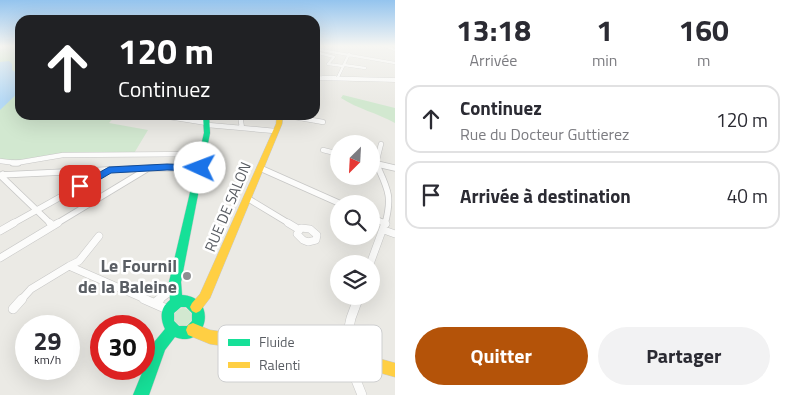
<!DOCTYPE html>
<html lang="fr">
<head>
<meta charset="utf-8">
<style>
  body { margin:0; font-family:"Titillium Web",sans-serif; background:#f2f2f3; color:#2b2b33; height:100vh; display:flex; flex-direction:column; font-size:19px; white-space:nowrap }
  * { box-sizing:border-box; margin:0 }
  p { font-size:16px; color:#7c7c81 }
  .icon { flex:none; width:28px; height:28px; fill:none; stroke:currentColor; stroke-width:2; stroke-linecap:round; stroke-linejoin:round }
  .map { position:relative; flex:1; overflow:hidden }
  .details { display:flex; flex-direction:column; background:#fff; width:395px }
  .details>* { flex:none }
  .banner { position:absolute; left:15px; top:15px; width:305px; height:105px; border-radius:15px; box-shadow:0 5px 20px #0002; background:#202124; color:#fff; overflow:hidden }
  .needle { width:32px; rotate:204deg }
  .fabs { position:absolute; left:330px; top:135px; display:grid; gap:10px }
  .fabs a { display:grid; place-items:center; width:50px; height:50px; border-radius:50%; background:#fff; box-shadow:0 5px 20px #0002; font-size:25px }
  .speed { position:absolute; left:15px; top:315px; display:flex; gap:10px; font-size:25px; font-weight:700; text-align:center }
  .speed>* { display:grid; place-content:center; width:65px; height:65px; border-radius:50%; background:#fff; box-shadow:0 5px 20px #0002; line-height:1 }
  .speed small { font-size:12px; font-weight:400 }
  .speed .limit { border:8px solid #d22; background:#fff; color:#111 }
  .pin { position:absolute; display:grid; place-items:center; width:42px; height:42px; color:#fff; margin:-21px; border-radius:10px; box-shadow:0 2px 8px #0006 }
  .me { position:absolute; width:55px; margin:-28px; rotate:272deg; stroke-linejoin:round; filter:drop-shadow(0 0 4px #0008) }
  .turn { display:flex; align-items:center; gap:18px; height:105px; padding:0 20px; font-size:22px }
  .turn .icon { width:65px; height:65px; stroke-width:2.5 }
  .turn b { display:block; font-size:35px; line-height:42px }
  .eta { display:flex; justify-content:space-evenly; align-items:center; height:85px; text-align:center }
  .eta b { font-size:30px; font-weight:700; line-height:35px }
  .cta { display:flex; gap:10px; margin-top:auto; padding:10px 20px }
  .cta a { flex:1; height:58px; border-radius:30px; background:#b45309; color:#fff; font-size:20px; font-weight:700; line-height:58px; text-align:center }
  .cta a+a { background:#f2f2f3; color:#2b2b33 }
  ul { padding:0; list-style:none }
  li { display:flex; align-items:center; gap:15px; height:68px; margin:0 10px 8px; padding:0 10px; border:2px solid #e1e1e2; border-radius:15px }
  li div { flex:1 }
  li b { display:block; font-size:19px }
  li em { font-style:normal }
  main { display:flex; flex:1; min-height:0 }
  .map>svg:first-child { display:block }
</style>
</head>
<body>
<main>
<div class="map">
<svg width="395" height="395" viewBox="0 0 395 395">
  <rect width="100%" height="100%" fill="#ebeae5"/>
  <!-- green -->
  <path fill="#d2e8d0" d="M 5,46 L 20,46 L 20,115 L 116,115 L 109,123 L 148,130 L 133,155 L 63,155 L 16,163 L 0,161 L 0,50 L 7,48 Z
    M 343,95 L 395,108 L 395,123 C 377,113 358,109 341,98 Z
    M174 317a9 9 0 1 1 18 0a9 9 0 1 1-18 0Z"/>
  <!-- water -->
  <path fill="#b7dbf7" d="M 9,61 L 12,64 L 12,70 L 20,75 L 20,91 L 0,110 L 0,62 Z"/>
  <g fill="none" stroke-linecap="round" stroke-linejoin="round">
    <!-- street-far5 casing -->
    <g stroke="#c7c7c6" stroke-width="3">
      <path id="street-far5" d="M 385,46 L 395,50
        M 315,49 L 395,63
        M 319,53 L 334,57 L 328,64 L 343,66
        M 344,65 L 365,68
        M 323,77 L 335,77
        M 338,77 L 349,54"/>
    </g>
    <!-- street-far4 casing -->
    <g stroke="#c7c7c6" stroke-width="4.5">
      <path id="street-far4" d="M 315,78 L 395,80
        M 157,115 L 161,116
        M 283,115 L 287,116"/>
    </g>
    <!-- street-far3 casing -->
    <g stroke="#c7c7c6" stroke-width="5.5">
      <path id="street-far3" d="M 157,115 L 207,123
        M 240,115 L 242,128
        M 283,115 L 323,122
        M 208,125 L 275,131
        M 323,150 L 339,154
        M 0,161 L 16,163 L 63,155 L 203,154
        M 371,162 L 378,164
        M 376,164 L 381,144"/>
    </g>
    <!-- street-far2 casing -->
    <g stroke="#c7c7c6" stroke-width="7">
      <path id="street-far2" d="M 13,163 L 18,163
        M 373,163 L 395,168
        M 376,163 C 387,188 393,195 385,224
        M 260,168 L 341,204
        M 3,174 L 2,177 L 51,224
        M 0,175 L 148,168 L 200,168
        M 247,198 L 290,224
        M 371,217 L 386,224
        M 12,224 L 107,171
        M 56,224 L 147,169"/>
    </g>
    <!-- street-far1 casing -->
    <g stroke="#c7c7c6" stroke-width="8">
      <path id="street-far1" d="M 50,223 L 53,226
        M 288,223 L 298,229
        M 384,223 L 386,224
        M 301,228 L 310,229 L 317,235 L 316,240 L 308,242 L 303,240 L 297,234 Z
        M 384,230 L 395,234
        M 0,231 L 14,223
        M 0,258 L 58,223
        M 370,264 L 385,223
        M 69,266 L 79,261 L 99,236
        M 21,300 L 31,289 L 69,266 L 147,300
        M 159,300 L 174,289
        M 357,300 L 359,296"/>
    </g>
    <!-- street casing -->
    <g stroke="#c7c7c6" stroke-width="10">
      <path id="street" d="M 144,299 L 169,310
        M 358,299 L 351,318 L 344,350 L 362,395
        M 155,303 L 160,299
        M 13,309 L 22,299"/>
    </g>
    <!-- fast casing -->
    <g stroke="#c7c8c7" stroke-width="1">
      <path id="fast" d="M 203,115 L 209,115 L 210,133 L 181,282 L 182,295 C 219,297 207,350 175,337 L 165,350 L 149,395 L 133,395 L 155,341 L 165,329 C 160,318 160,308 170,300 L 169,282 L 204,133 ZM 181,307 L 186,307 L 192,313 L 192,321 L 187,326 L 179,326 L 174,321 L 174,313 Z"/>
    </g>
    <!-- slow casing -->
    <g stroke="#c7c8c7" stroke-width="1">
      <path id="slow" d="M 277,115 L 283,115 L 282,124 L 210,298 L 200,311 L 196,313 L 192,311 L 190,307 L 192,303 L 200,294 L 276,124 Z
        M 193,323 L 210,330 L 348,350 L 395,363 L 395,377 L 348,364 L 210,344 L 188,335 L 186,330 L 188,325 Z"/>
    </g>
    <!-- street-far5 -->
    <use href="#street-far5" stroke="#fcfcfb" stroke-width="2.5"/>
    <!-- street-far4 -->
    <use href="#street-far4" stroke="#fcfcfb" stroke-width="4"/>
    <!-- street-far3 -->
    <use href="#street-far3" stroke="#fcfcfb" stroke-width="4.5"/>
    <!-- street-far2 -->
    <use href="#street-far2" stroke="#fcfcfb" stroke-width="5.5"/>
    <!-- street-far1 -->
    <use href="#street-far1" stroke="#fcfcfb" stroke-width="7"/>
    <!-- street -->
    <use href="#street" stroke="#fcfcfb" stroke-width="9"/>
    <!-- fast -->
    <use href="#fast" fill="#16e098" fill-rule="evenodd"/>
    <!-- slow -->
    <use href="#slow" fill="#ffcf43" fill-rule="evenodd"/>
  </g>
  <!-- sky -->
  <linearGradient id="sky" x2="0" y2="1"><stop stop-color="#94c4ee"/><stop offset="0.45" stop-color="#f6f6f3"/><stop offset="1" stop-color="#f6f6f3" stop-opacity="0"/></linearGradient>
  <rect width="395" height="102" fill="url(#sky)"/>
  <!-- route -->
  <path fill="#1a73e8" stroke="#114b97" d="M 167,164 L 200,165 L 205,168 L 200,171 L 167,170 L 111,173 L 84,189 L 76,189 L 75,186 L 109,167 Z"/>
  <!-- markers -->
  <circle fill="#8d8f91" stroke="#fff" stroke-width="2" cx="187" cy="276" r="5"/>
  <g text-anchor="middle" stroke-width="5" stroke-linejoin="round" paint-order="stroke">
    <!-- street labels -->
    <g font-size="15" fill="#5a5e64" stroke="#fff">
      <text transform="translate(228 207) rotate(-67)" y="5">RUE DE SALON</text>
    </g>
    <!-- near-poi labels -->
    <g font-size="18" font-weight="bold" fill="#5a5e64" stroke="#fff" text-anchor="end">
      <text x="177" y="272">Le Fournil<tspan x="177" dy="21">de la Baleine</tspan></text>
    </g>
  </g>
  <!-- legend -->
  <rect x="218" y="325" width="164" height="57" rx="8" fill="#fff" stroke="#cecfd0" stroke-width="1"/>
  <rect x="228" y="339" width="22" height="7" fill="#16e098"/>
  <rect x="228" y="362" width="22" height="6" fill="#ffcf43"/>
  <g font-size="14" fill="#5a5e64">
    <text x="259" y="347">Fluide</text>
    <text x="259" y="370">Ralenti</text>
  </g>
</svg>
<div class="fabs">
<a><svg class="needle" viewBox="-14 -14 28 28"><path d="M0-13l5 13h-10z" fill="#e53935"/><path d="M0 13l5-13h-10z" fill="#7c7c81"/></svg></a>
<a><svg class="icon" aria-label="search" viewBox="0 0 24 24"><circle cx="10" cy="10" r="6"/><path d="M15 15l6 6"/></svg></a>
<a><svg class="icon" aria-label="layers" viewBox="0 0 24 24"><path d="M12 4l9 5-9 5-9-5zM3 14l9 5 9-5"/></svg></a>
</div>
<div class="speed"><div>29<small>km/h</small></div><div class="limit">30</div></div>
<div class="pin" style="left:80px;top:186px;background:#d93025"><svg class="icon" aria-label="arrive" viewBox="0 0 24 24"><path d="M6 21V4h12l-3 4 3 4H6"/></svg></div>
<svg class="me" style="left:200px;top:168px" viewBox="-20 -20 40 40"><circle r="19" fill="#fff"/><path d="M0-13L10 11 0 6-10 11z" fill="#1a73e8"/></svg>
<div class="banner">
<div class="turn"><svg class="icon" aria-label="ahead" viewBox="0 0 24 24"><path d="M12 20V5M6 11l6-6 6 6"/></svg><div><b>120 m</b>Continuez</div></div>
</div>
</div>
<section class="details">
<div class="eta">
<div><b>13:18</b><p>Arrivée</p></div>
<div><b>1</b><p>min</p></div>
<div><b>160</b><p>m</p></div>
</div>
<ul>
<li><svg class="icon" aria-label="ahead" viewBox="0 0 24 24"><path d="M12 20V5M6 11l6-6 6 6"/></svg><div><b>Continuez</b><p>Rue du Docteur Guttierez</p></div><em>120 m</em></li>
<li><svg class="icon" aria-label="arrive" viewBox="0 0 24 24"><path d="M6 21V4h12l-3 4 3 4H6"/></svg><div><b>Arrivée à destination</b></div><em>40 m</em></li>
</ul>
<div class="cta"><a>Quitter</a><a>Partager</a></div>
</section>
</main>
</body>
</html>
